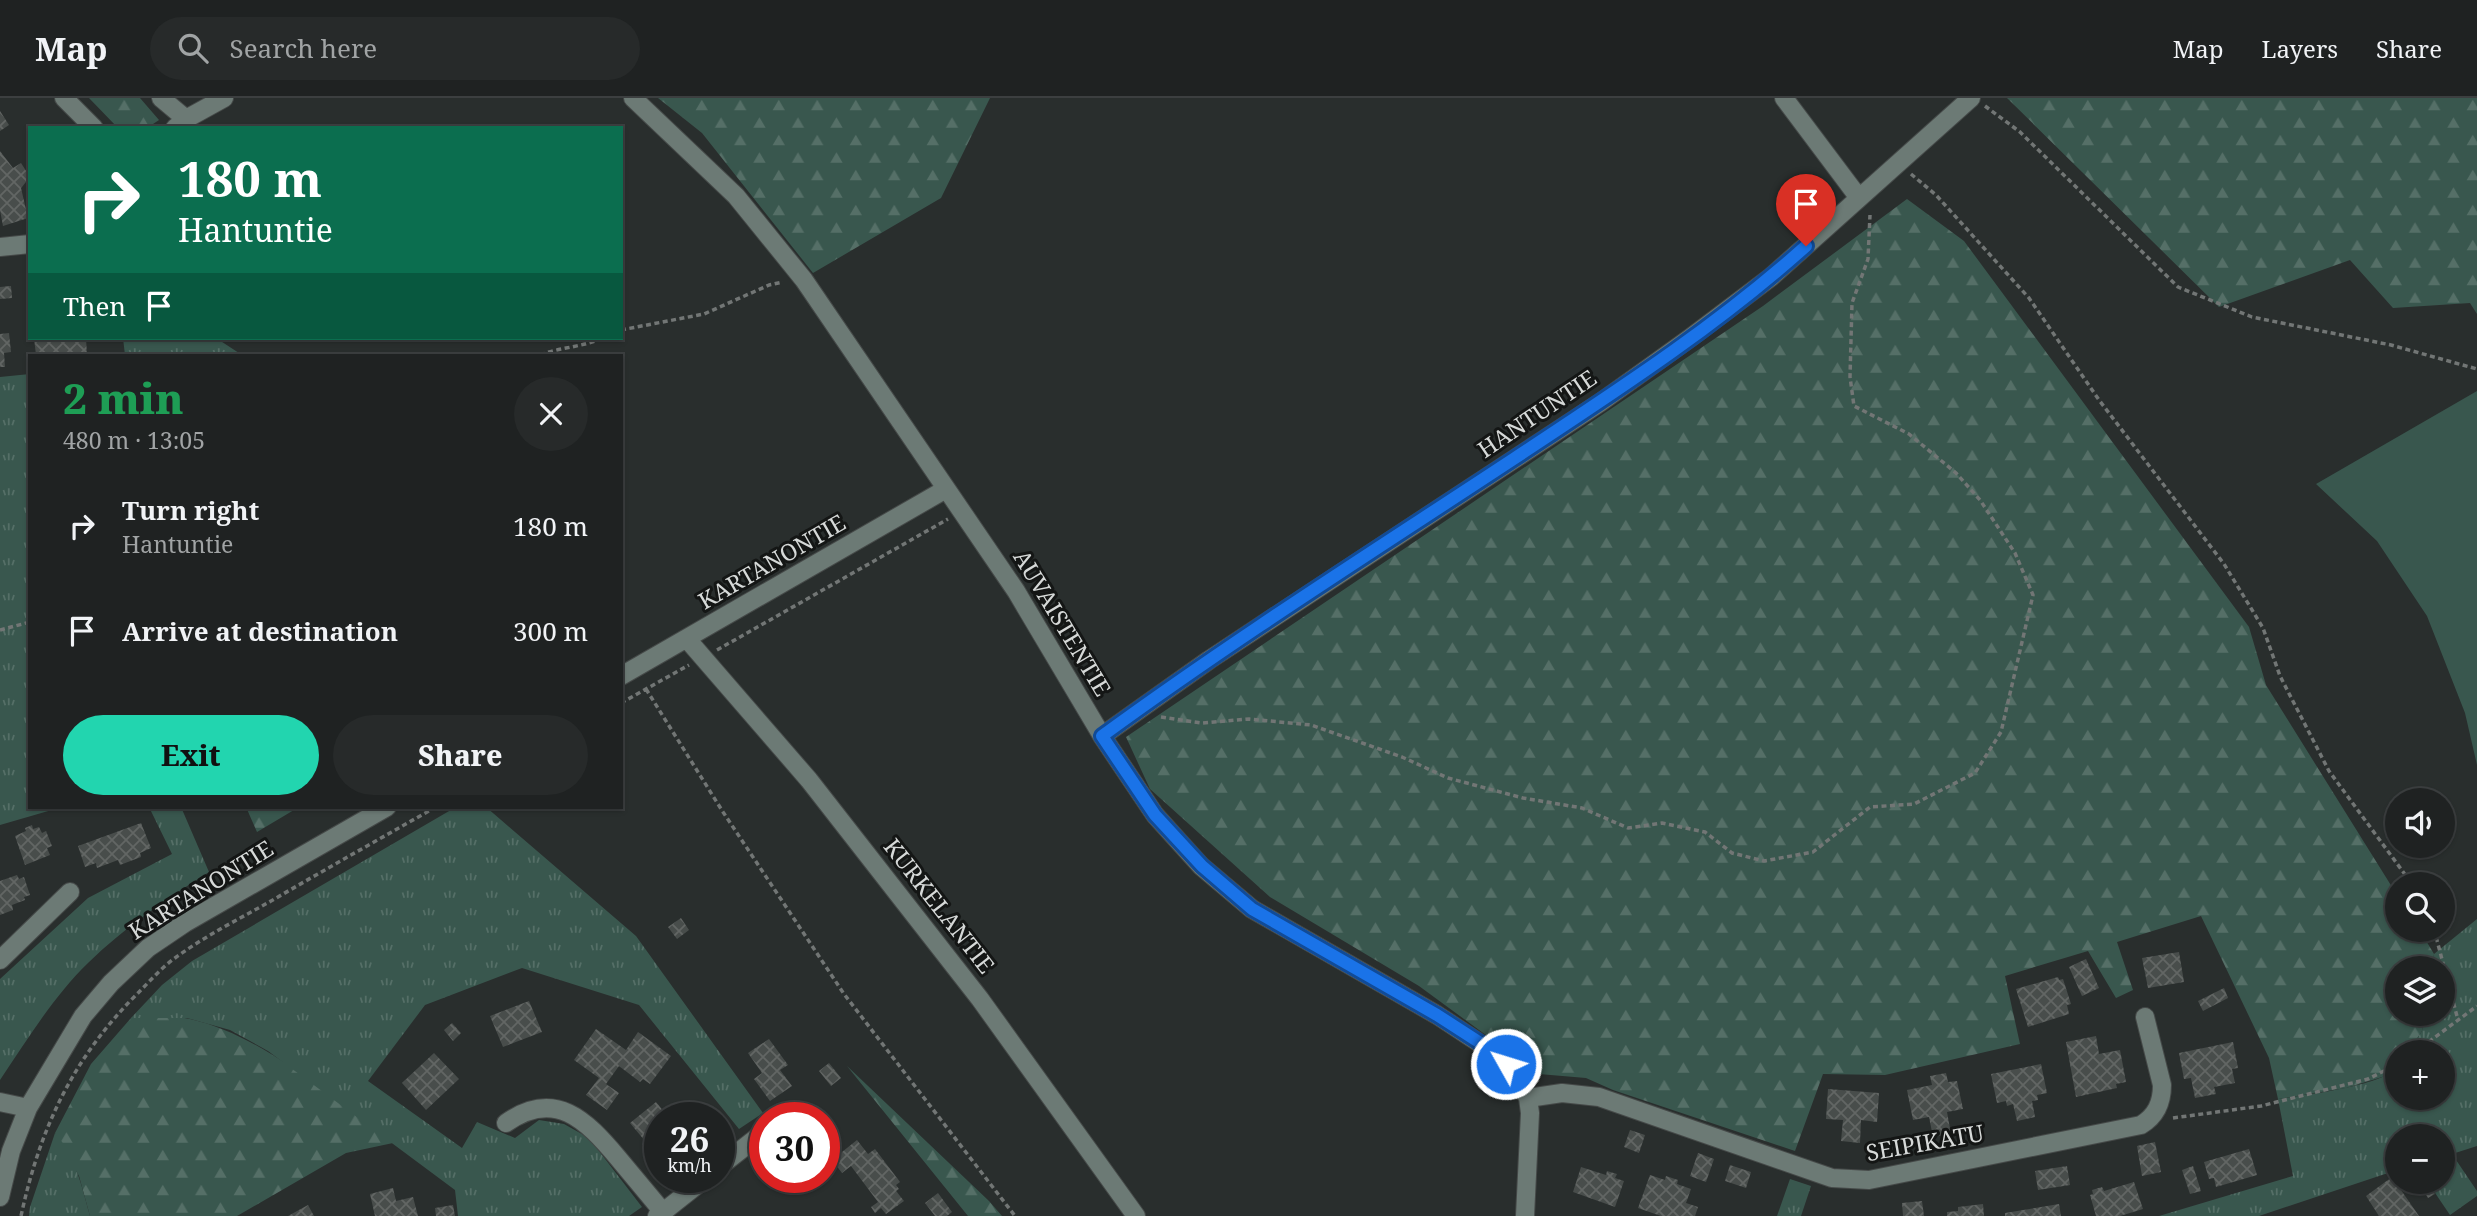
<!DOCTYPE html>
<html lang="en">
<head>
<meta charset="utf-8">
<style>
  body { margin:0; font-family:"Noto Serif",serif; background:#272a2a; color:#f1f3f6; height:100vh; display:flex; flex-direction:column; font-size:26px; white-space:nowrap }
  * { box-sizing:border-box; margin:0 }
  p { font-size:23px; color:#a1a4a5 }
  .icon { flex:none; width:38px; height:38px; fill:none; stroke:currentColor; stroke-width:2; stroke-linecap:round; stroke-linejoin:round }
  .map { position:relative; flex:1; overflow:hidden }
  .panel { position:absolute; left:28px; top:256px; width:595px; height:455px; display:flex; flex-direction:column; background:#1f2222; border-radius:0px; box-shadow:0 2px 5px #0004,0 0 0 2px #3c3f40 }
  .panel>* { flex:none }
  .top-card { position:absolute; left:28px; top:28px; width:595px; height:214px; border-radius:0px; box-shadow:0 2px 5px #0004,0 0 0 2px #3c3f40; background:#0b6e4f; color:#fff; overflow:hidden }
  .tools { position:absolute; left:2385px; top:690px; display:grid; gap:14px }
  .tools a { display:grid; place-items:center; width:70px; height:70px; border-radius:50%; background:#1f2222; box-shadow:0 2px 5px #0004,0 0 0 2px #3c3f40; font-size:35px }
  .speed { position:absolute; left:644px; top:1004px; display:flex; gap:14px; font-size:35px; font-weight:700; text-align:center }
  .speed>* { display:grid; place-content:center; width:91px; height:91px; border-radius:50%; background:#1f2222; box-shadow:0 2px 5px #0004,0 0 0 2px #3c3f40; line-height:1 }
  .speed small { font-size:18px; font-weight:400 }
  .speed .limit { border:10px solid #d22; background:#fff; color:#111 }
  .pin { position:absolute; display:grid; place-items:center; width:60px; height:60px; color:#fff; margin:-72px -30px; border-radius:50% 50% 50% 0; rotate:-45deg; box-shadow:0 0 7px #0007 }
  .pin .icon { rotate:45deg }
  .me { position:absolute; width:77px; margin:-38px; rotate:309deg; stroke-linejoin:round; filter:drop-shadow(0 0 5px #0008) }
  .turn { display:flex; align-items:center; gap:24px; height:147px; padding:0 35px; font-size:32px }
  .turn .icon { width:91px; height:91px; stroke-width:2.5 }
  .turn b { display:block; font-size:49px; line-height:60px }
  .then { display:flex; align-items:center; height:66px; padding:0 35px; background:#0003; gap:14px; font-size:26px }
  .round { display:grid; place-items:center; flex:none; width:74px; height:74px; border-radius:37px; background:#272a2a }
  .headline { display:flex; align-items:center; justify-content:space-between; height:119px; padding:0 35px }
  h1 { font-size:42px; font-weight:800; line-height:52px; color:#1e9e55 }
  .primary-button { display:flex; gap:14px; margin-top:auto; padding:14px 35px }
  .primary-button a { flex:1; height:80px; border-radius:42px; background:#22d5af; color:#111; font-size:28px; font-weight:800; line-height:80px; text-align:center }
  .primary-button a+a { background:#272a2a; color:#f1f3f6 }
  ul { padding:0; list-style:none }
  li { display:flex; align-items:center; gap:21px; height:105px; padding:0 35px }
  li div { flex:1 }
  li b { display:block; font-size:26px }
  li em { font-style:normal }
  header { display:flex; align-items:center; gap:42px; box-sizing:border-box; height:98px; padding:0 35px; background:#1f2222; border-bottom:2px solid #3c3f40 }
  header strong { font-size:33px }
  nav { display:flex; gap:38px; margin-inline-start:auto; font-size:24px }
  .search { width:490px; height:63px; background:#272a2a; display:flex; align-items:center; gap:18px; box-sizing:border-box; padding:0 24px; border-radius:38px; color:#a1a4a5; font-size:26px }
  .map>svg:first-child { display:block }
</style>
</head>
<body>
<header>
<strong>Map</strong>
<div class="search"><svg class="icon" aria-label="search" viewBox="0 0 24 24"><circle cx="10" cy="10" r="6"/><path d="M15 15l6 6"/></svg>Search here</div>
<nav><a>Map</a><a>Layers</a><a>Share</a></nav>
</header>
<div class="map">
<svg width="2477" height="1118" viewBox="0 0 2477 1118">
  <defs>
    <pattern id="forest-firs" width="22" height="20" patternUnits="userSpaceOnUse" patternTransform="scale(1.75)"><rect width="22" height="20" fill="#39574e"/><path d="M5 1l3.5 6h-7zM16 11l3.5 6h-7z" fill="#556f67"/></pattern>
    <pattern id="park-tufts" width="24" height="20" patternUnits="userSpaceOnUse" patternTransform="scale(1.75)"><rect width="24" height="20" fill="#39574e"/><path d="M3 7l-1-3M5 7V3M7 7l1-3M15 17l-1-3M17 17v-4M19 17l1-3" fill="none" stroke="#556f67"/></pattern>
    <pattern id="building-cross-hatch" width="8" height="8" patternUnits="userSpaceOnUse" patternTransform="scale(1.75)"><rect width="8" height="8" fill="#484d4b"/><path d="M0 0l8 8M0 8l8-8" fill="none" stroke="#626664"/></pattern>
  </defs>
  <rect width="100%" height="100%" fill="#292e2d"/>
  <!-- grass -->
  <path fill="#39574e" d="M 2477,293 L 2477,667 L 2465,615 L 2427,518 L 2377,443 L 2316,386 Z"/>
  <!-- forest -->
  <path fill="url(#forest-firs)" d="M 89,0 L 140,0 L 159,22 L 147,30 L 118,30 Z
    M 658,0 L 990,0 L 941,100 L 813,175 L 702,35 Z
    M 2007,0 L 2477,0 L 2477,216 L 2470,205 L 2393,210 L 2350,162 L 2219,209 Z
    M 1907,101 L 1964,143 L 2249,529 L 2266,587 L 2397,797 L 2398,831 L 2419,831 L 2434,856 L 2432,870 L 2398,870 L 2398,915 L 2425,915 L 2422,933 L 2408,954 L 2398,954 L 2397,969 L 2392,976 L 2346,990 L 2278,1001 L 2269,960 L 2201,818 L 2117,844 L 2133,892 L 2116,900 L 2088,853 L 2005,878 L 2020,946 L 1885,977 L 1823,976 L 1795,1053 L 1613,992 L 1586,980 L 1539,976 L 1419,888 L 1270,799 L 1150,691 L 1126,639 L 1763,208 Z
    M 246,709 L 299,709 L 257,734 Z
    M 131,920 C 149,920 172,917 190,921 C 265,938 331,1000 393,1045 L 346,1055 L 237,1118 L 90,1118 L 79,1078 L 55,1035 L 91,966 Z
    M 847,968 L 989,1103 L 1002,1118 L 968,1118 Z"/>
  <!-- park -->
  <path fill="url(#park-tufts)" d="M 123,240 L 216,240 L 242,257 L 125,257 Z
    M 30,276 L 30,709 L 62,709 L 0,727 L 0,279 Z
    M 149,709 L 181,709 L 209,774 C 166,801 125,829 88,865 C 53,899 27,942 0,982 L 0,881 L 88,800 L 172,756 Z
    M 456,709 L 486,709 L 636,838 L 763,1015 L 739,1031 L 639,907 L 522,870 L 425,907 L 368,983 L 462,1050 L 477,1024 L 515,1040 L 539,1022 L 564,1026 L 589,1040 L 642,1109 L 629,1118 L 458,1118 L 455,1092 L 268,953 L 230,932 L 187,920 L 131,920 L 162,887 L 192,863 Z
    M 2477,821 L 2477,1048 L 2452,1056 L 2477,1093 L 2477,1098 L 2450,1117 L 2427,1083 L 2443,1083 L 2443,1038 L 2398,1038 L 2397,1072 L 2259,1118 L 2159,1118 L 2293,1078 L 2278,1001 C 2304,997 2383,988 2397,969 L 2398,999 L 2443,999 L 2443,954 L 2408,954 L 2422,933 L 2425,915 L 2443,915 L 2443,870 L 2432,870 L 2434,856 Z
    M 55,1035 C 75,1057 82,1089 90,1118 L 29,1118 L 30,1109 Z
    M 1790,1081 L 1811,1088 L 1801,1118 L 1777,1118 Z"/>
  <!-- building -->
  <path fill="url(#building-cross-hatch)" d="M 0,13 L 9,27 L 0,33 Z
    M 0,53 L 13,70 L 21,65 L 30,79 L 21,90 L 28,120 L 3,128 L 0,112 Z
    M 11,188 L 12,200 L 0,201 L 0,189 Z
    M 9,235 L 11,254 L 4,255 L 5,269 L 0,269 L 0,236 Z
    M 34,240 L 86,240 L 87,257 L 36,257 Z
    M 141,725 L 151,750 L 140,755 L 141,759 L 120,767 L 118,762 L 97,770 L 96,765 L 85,769 L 78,748 Z
    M 32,727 L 33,731 L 39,729 L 42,735 L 46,733 L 52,748 L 47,750 L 50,757 L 25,767 L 15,738 L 26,733 L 25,730 Z
    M 17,777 L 19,781 L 24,779 L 30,797 L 24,799 L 25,802 L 12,807 L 13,812 L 0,817 L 0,783 Z
    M 681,820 L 689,832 L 677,841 L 668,829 Z
    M 2179,854 L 2184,884 L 2148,890 L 2142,860 Z
    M 2086,861 L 2099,890 L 2082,898 L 2069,869 Z
    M 2058,879 L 2059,882 L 2063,881 L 2071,906 L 2067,907 L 2069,916 L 2028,929 L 2016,891 Z
    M 2224,890 L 2228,900 L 2203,913 L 2198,903 Z
    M 529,903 L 542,934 L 503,949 L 490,918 Z
    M 452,925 L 461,935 L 453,943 L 444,932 Z
    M 596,931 L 626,952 L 638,934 L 671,958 L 650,986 L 643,981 L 640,984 L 619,968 L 606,986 L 619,995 L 607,1012 L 586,997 L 599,980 L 574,962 Z
    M 2096,938 L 2099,956 L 2120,952 L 2126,984 L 2116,986 L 2117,990 L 2076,999 L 2066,944 Z
    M 769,941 L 788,967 L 780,972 L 792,988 L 770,1003 L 754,981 L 762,975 L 748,955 Z
    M 2233,944 L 2238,970 L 2232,971 L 2235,985 L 2214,989 L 2216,996 L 2195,1000 L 2191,980 L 2184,981 L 2179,955 Z
    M 434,955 L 459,981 L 426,1012 L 402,985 Z
    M 829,965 L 841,980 L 831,988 L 819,973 Z
    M 2041,966 L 2047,995 L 2037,997 L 2038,1002 L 2032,1003 L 2035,1019 L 2017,1023 L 2013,1006 L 2007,1008 L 2006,1003 L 1997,1005 L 1991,976 Z
    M 1946,975 L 1948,984 L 1957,983 L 1963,1011 L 1947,1014 L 1951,1036 L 1933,1039 L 1929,1019 L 1913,1022 L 1907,992 L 1932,987 L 1930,978 Z
    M 1828,991 L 1879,995 L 1877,1024 L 1861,1022 L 1860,1045 L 1841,1043 L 1843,1022 L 1826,1021 Z
    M 656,1004 L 669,1020 L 660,1020 L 660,1061 L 654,1054 L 650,1057 L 642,1046 L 645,1043 L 630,1025 Z
    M 1630,1032 L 1645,1037 L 1639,1055 L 1624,1049 Z
    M 857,1042 L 868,1056 L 875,1051 L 900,1084 L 896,1087 L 899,1091 L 896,1093 L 904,1103 L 886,1116 L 881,1110 L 875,1115 L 871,1109 L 878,1104 L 851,1068 L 842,1075 L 832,1062 Z
    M 2155,1044 L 2161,1074 L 2142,1078 L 2137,1048 Z
    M 2249,1051 L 2257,1077 L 2216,1089 L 2214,1080 L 2209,1081 L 2204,1064 Z
    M 1698,1055 L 1714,1061 L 1706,1084 L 1690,1078 Z
    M 1730,1067 L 1751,1074 L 1746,1090 L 1725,1083 Z
    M 2067,1068 L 2070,1087 L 2038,1092 L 2035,1073 Z
    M 2193,1068 L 2201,1093 L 2190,1096 L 2182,1072 Z
    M 1581,1069 L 1606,1077 L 1607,1073 L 1617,1076 L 1615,1080 L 1624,1083 L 1615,1109 L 1573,1094 Z
    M 1650,1077 L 1665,1082 L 1666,1078 L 1678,1082 L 1677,1086 L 1691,1091 L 1686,1105 L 1698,1109 L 1695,1118 L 1661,1118 L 1638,1110 Z
    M 2392,1079 L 2419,1118 L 2379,1118 L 2366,1098 Z
    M 2423,1083 L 2427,1083 L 2435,1096 L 2428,1100 L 2419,1086 Z
    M 2134,1084 L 2143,1111 L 2120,1118 L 2096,1118 L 2090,1097 L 2093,1096 L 2092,1092 L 2102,1089 L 2104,1093 Z
    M 393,1090 L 396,1103 L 413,1099 L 418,1118 L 375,1118 L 370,1096 Z
    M 938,1095 L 952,1114 L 947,1118 L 935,1118 L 925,1105 Z
    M 1922,1103 L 1924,1118 L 1903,1118 L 1902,1105 Z
    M 1983,1106 L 1984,1118 L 1947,1118 L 1947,1114 L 1958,1113 L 1958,1109 Z
    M 2059,1106 L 2061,1118 L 2005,1118 L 2005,1115 Z
    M 308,1107 L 314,1118 L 288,1118 Z
    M 453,1107 L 455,1118 L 436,1118 L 435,1110 Z"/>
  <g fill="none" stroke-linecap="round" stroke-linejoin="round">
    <!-- minor casing -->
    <g stroke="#454948" stroke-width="20">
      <path id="minor" d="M 64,0 L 94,30
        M 161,0 L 186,21
        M 633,0 L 736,98 L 804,182 L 1016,493 L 1102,638 L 1155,717 L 1201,768 L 1252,811 L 1437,917 L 1484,948 L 1514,976 L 1528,1000 L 1530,1015 L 1525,1118
        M 1784,0 L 1859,100
        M 175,30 L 186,21 L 224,0
        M 0,149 L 30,146
        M 687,541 L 809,682 L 980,901 L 1136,1118
        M 621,578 L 946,391
        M 1102,638 L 1209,562 L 1601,304 L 1690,240 L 1771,179 L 1971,0
        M 0,862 L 70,794
        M 1528,1000 L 1562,995 L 1599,999 L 1832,1080 L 1869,1082 L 2141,1027 C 2156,1018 2162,1005 2162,987 L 2145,919
        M 0,1004 L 28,1010
        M 506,1025 C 555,990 586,1022 618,1060 C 633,1078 648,1096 663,1114 L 657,1118
        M 719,1069 L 765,1033
        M 0,1099 L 11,1053 L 28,1010 L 83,918 L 111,885 L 148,850 L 185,825 L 387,709
        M 663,1114 L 706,1080"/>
    </g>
    <!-- path -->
    <path stroke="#727675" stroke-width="3.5" stroke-dasharray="5 3.5" stroke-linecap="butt" d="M 1985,8 L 2020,34 L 2178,189 L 2252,219 L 2391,247 L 2477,271
      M 1911,76 L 1936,97 L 2029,200 L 2099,302 L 2224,466 L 2263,530 L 2280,578 L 2329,673 L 2412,786
      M 621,232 L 704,216 L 769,187 L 783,184
      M 540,257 C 561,249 583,249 603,240
      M 0,532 L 30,524
      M 717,552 L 948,421
      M 646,591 L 723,714 L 844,896 L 1015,1118
      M 621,605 L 689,567
      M 1161,619 L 1202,625 L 1249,621 L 1311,627 L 1402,659 L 1448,680 L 1523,700 L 1582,710 L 1628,730 L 1662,725 L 1705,734 L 1732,755 L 1764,763 L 1813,754 L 1870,709 L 1914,706 L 1975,675 L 2001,634 L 2033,497 L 2015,455 L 1980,402 L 1956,375 L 1909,336 L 1854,308 L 1850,279 L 1852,205 L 1868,161 L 1870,117
      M 2434,831 L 2458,922
      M 2415,954 L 2477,908
      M 2173,1020 L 2261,1008 L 2368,981 L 2398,966
      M 21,1118 C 40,1030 73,960 137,896 C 149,884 161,870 175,860 C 205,838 239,821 271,803 C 326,771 381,740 436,709"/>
    <!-- minor -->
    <use href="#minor" stroke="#6c7a75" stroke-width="18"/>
  </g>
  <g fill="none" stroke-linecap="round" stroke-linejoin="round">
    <!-- route casing -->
    <g stroke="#114b97" stroke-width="18">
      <path id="route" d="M 1506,966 L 1485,948 L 1437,917 L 1252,811 L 1202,768 L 1155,717 L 1102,638 C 1236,540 1377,451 1515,360 C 1615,294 1717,228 1806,148"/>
    </g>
    <!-- route -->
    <use href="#route" stroke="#1a73e8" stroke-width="12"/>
  </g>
  <g text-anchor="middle" stroke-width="6" stroke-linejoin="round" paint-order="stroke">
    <!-- street labels -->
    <g font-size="23" fill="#d6d9d8" stroke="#141615">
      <text transform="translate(1537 316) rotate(-34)" y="8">HANTUNTIE</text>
      <text transform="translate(772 464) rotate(-30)" y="8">KARTANONTIE</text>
      <text transform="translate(1062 525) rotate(59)" y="8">AUVAISTENTIE</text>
      <text transform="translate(201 792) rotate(-32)" y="8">KARTANONTIE</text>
      <text transform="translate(939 808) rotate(52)" y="8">KURKELANTIE</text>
      <text transform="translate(1925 1045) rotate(-10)" y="8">SEIPIKATU</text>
    </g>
  </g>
</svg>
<div class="tools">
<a><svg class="icon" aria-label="sound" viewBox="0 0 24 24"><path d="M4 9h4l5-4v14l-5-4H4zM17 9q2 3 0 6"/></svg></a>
<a><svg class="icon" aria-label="search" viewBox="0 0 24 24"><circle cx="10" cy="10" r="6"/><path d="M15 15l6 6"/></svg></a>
<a><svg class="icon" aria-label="layers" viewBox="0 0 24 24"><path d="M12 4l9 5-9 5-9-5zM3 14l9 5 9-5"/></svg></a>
<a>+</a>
<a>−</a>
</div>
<div class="speed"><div>26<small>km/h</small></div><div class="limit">30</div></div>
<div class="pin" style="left:1806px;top:148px;background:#d93025"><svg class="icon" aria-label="arrive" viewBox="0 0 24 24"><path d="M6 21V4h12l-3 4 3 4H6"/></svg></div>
<svg class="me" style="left:1506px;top:966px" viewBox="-20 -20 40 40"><circle r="17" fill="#1a73e8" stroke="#fff" stroke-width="3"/><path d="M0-11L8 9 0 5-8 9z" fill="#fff"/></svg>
<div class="top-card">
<div class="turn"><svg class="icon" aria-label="right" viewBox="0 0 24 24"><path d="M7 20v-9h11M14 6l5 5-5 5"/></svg><div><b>180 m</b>Hantuntie</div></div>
<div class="then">Then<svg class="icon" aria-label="arrive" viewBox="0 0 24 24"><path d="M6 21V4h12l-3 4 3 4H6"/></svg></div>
</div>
<section class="panel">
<div class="headline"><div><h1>2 min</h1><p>480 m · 13:05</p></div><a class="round"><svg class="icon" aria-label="close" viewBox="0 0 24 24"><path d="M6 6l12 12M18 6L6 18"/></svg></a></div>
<ul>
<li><svg class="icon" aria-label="right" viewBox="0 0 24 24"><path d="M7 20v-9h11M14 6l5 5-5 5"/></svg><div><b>Turn right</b><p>Hantuntie</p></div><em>180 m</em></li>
<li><svg class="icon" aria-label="arrive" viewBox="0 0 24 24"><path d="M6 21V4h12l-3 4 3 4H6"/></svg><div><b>Arrive at destination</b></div><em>300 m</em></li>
</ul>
<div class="primary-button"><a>Exit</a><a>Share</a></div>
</section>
</div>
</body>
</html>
